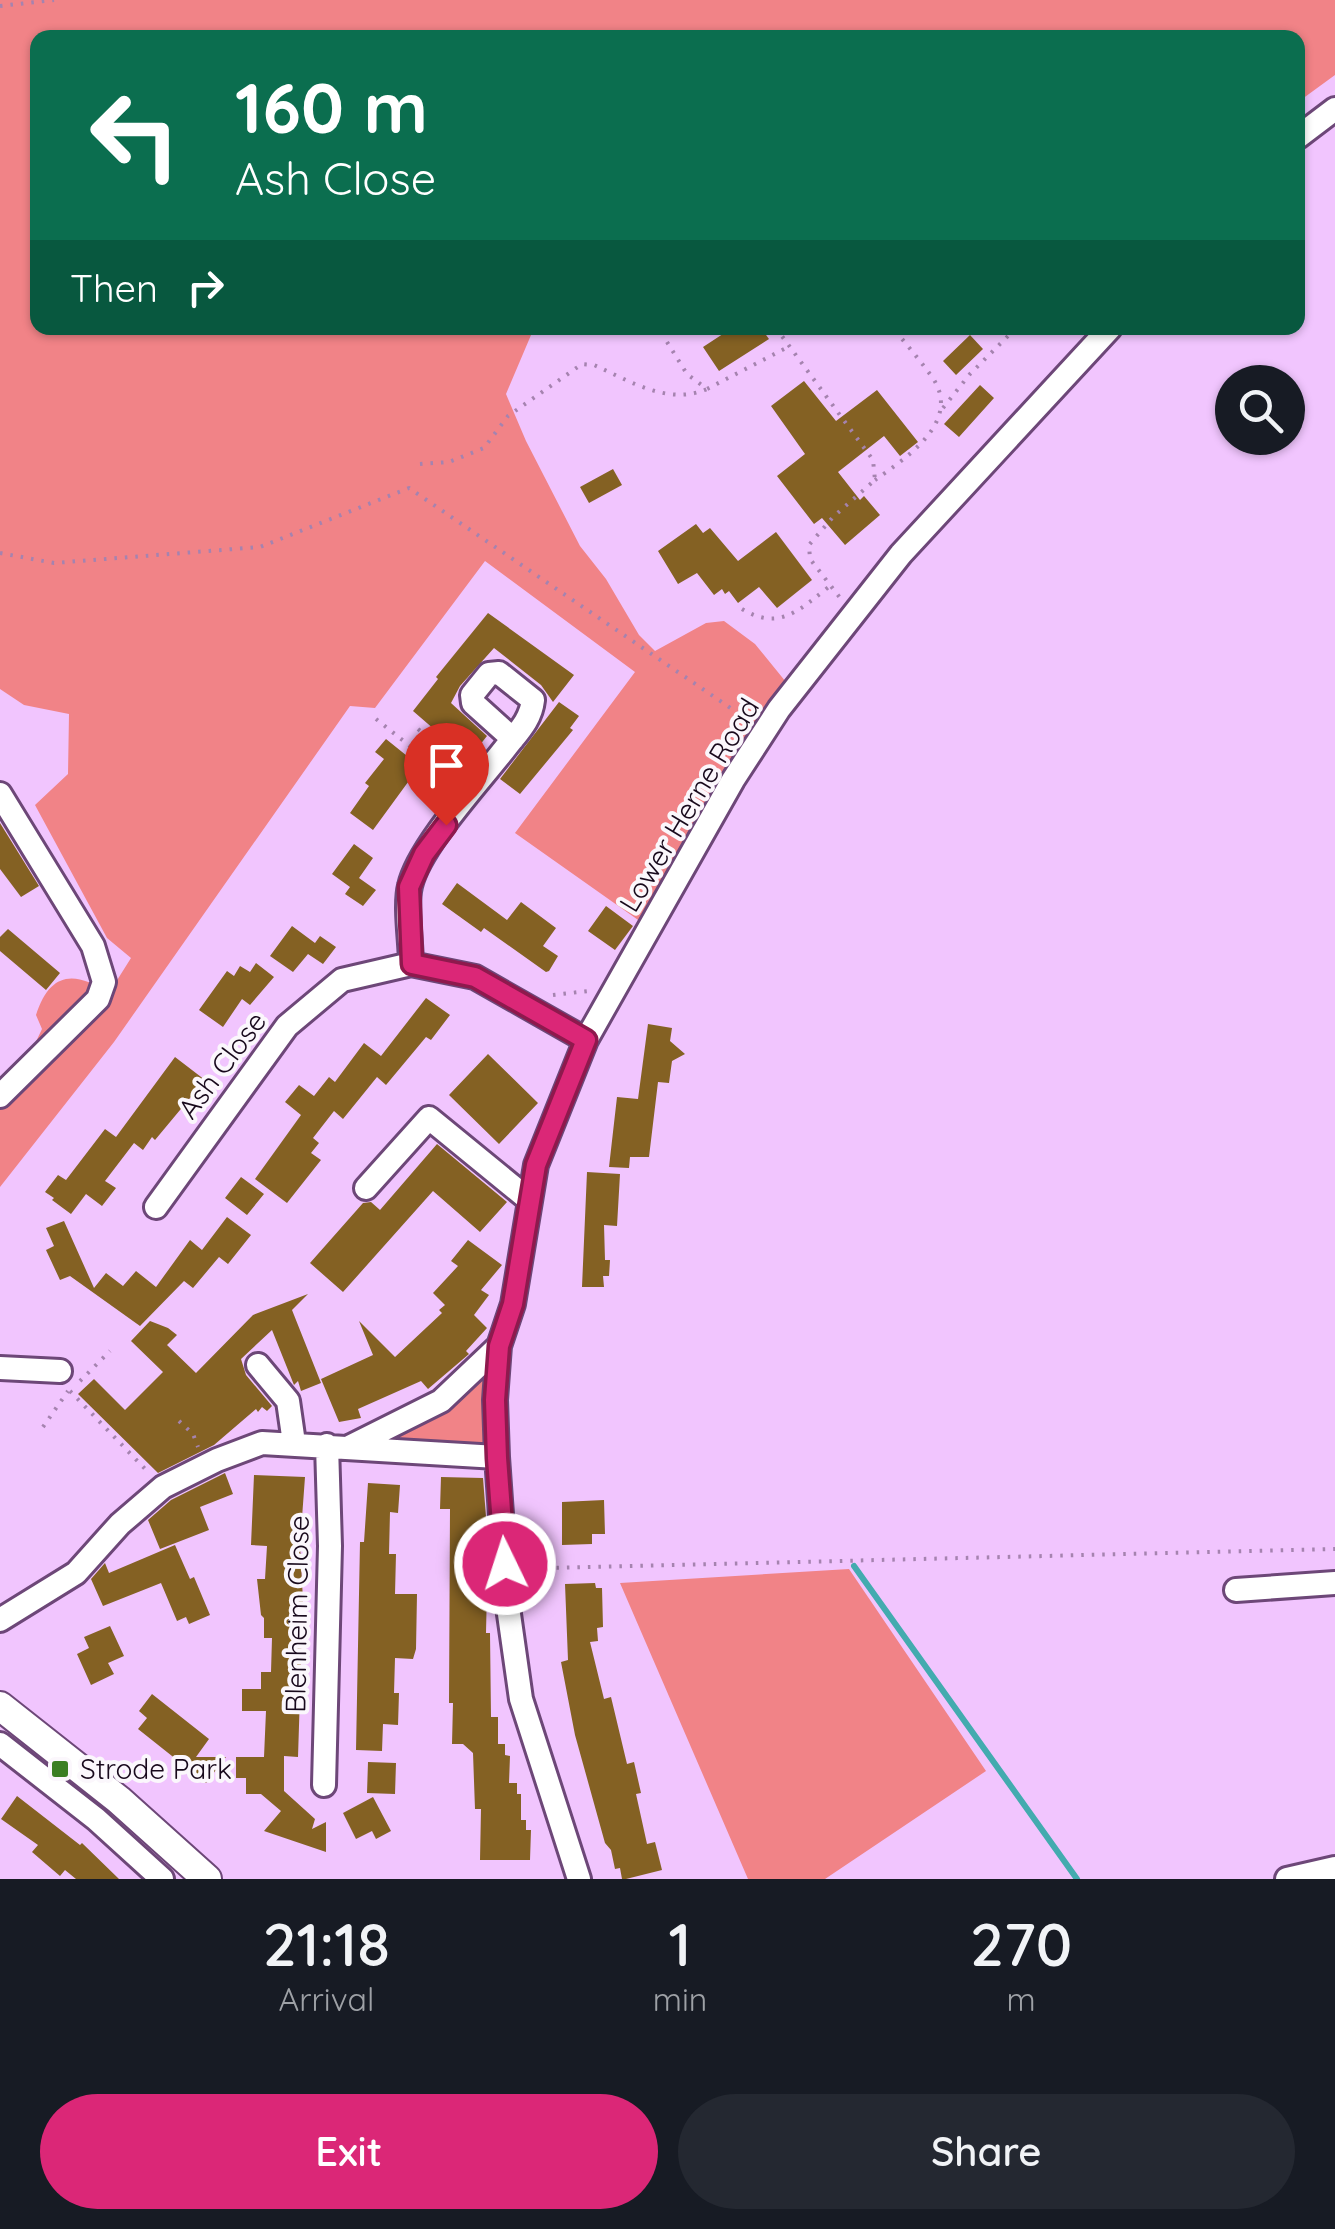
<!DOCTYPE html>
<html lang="en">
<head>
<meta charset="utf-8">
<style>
  body { margin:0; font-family:Quicksand,sans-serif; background:#242831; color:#f1f3f6; height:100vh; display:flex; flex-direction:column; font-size:38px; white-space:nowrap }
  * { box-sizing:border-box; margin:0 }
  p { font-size:32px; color:#9ea1a6 }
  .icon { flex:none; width:55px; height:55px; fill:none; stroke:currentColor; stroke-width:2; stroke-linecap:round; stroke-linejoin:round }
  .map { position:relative; height:1879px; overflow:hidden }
  .side { display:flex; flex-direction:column; background:#171b24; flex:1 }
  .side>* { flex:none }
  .top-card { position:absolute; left:30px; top:30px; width:1275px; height:305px; border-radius:20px; box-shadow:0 2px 8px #0004; background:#0b6e4f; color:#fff; overflow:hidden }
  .buttons { position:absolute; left:1215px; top:365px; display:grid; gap:20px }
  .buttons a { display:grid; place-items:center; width:90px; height:90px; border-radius:50%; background:#171b24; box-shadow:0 2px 8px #0004; font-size:50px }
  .pin { position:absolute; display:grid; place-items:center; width:85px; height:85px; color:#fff; margin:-102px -42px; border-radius:50% 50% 50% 0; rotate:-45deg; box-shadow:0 0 10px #0007 }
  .pin .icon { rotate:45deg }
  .me { position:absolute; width:110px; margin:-55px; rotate:356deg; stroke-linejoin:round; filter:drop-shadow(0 0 8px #0008) }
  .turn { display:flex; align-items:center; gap:35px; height:210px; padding:0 40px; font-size:45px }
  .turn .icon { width:130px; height:130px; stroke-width:2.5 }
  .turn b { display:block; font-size:70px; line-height:85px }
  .then { display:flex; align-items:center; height:95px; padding:0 40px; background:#0003; gap:20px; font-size:38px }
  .eta { display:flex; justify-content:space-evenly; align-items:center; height:170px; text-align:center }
  .eta b { font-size:60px; font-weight:600; line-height:70px }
  .action { display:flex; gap:20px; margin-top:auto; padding:20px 40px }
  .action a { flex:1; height:115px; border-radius:60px; background:#db2777; color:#fff; font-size:40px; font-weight:600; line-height:115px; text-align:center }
  .action a+a { background:#242831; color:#f1f3f6 }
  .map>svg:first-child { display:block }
</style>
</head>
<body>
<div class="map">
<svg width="1335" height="1879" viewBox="0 0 1335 1879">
  <rect width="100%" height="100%" fill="#f1c5fe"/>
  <!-- green -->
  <path fill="#f18387" d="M 0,0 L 1335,0 L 1335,75 L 1298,102 L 1298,38 L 38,38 L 38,328 L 534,328 L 506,394 L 526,441 L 580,546 L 606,579 L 639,635 L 655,651 L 706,623 L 724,621 L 755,644 L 790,687 L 658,934 L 515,833 L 635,672 L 485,561 L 375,708 L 350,706 L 114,1042 L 0,1187 L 0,1089 L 31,1052 L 42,1029 L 36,1015 C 50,972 74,970 109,993 L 131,958 L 107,938 L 35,805 L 68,774 L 69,714 L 24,705 L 0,689 Z
    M 499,1346 L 497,1457 L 351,1446 L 441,1401 Z
    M 849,1569 L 986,1771 L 825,1879 L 748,1879 L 620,1583 Z"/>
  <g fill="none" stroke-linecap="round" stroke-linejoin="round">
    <!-- stream -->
    <path stroke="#43abaf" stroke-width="6" d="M 854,1566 L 1077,1879"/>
  </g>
  <!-- building -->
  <path fill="#846123" d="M 732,328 L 761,328 L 769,339 L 719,371 L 703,347 Z
    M 970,335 L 983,349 L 956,375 L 943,361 Z
    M 804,381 L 836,421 L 877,390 L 918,442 L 900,456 L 884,436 L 838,472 L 860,500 L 864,496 L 880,515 L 845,545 L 822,518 L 814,524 L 777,476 L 805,454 L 771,406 Z
    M 980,385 L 994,398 L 959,437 L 944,424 Z
    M 613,469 L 622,485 L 589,503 L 580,487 Z
    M 696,524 L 703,533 L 710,528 L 738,561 L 776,532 L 812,580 L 777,608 L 759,587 L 738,603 L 729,591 L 725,594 L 722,589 L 714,595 L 697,573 L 678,584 L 658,551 Z
    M 488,613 L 574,675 L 553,702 L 541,685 L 494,648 L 460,686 L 451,703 L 487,736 L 471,756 L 459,747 L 457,749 L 413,711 L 438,679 L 436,677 Z
    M 559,702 L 579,716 L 570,728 L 573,730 L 520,794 L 500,779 Z
    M 386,739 L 417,764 L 408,776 L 411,778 L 373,830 L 350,813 L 369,786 L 365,783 L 384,759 L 375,752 Z
    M 0,823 L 39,886 L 21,897 L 0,869 Z
    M 354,844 L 373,858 L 359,878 L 376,890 L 363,906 L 345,894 L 350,887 L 332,874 Z
    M 457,883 L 507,920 L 521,902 L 556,928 L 543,946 L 558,956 L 549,971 L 546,972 L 484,928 L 481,932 L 442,904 Z
    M 606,906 L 633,926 L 615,950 L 588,931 Z
    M 292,926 L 315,943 L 320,936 L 336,947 L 323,964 L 308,954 L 293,972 L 270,956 Z
    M 8,929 L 60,973 L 46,990 L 0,951 L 0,937 Z
    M 256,963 L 274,977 L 250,1005 L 242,999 L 223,1027 L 199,1010 L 227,971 L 234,976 L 240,966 L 250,972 Z
    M 426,998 L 450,1015 L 431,1040 L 426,1037 L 386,1085 L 377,1077 L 343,1119 L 334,1111 L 313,1138 L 319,1143 L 311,1153 L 321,1160 L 287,1203 L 255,1179 L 301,1115 L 285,1102 L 299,1085 L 314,1096 L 329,1077 L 335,1082 L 364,1043 L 381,1056 Z
    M 648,1024 L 672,1028 L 670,1041 L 685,1054 L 672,1061 L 669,1083 L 658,1082 L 649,1157 L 630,1157 L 629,1168 L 609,1167 L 617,1097 L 638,1099 Z
    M 488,1054 L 538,1103 L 499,1144 L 449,1095 Z
    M 175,1057 L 205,1080 L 155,1140 L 152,1137 L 143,1150 L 134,1143 L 105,1181 L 116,1188 L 102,1206 L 86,1194 L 71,1214 L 52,1200 L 54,1198 L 45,1192 L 58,1175 L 66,1180 L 105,1129 L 116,1137 Z
    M 437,1144 L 507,1202 L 480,1232 L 433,1191 L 343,1292 L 310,1263 L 363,1203 L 371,1202 L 380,1210 Z
    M 587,1172 L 620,1174 L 617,1226 L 604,1225 L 605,1260 L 610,1260 L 609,1276 L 603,1276 L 604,1287 L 582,1287 Z
    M 241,1177 L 264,1194 L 247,1215 L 225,1198 Z
    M 227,1217 L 251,1235 L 228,1264 L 219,1257 L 193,1288 L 184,1281 L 140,1326 L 70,1276 L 60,1280 L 46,1250 L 54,1246 L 46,1228 L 64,1221 L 94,1288 L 106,1273 L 123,1286 L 136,1271 L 156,1287 L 190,1240 L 202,1250 Z
    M 468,1240 L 502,1265 L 481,1290 L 489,1295 L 474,1315 L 487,1328 L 466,1351 L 469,1354 L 428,1389 L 421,1381 L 358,1409 L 361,1418 L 339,1422 L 321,1379 L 373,1355 L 359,1321 L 395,1357 L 442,1313 L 439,1310 L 445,1305 L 433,1293 L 458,1266 L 451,1261 Z
    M 308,1294 L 292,1310 L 321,1383 L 301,1391 L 298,1381 L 294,1385 L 272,1330 L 241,1359 L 246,1375 L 272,1406 L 267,1411 L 262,1407 L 258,1412 L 256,1409 L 214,1445 L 158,1473 L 78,1394 L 94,1379 L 125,1410 L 163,1372 L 131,1341 L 150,1321 L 168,1328 L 177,1335 L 167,1345 L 196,1373 L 253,1315 Z
    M 225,1473 L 233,1494 L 200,1507 L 209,1530 L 160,1549 L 148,1520 L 171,1500 Z
    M 254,1475 L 305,1477 L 300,1545 L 303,1600 L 298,1757 L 284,1756 L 284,1791 L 315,1819 L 312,1829 L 326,1822 L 326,1852 L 264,1831 L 281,1811 L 261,1794 L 246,1794 L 246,1778 L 236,1778 L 236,1757 L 264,1757 L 266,1711 L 242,1711 L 242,1689 L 261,1689 L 261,1672 L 271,1672 L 272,1638 L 264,1638 L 264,1618 L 261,1615 L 257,1579 L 265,1579 L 267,1546 L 251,1545 Z
    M 441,1477 L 483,1478 L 488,1543 L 486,1633 L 490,1633 L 491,1717 L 498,1717 L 498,1744 L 505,1744 L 505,1755 L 510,1756 L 509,1783 L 517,1783 L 517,1794 L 521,1794 L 521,1820 L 526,1820 L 526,1830 L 531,1830 L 530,1860 L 480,1860 L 481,1809 L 475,1809 L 473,1753 L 463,1744 L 452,1744 L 453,1703 L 449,1703 L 450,1509 L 440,1509 Z
    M 368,1483 L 400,1485 L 398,1513 L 390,1512 L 389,1554 L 396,1554 L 395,1594 L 417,1594 L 416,1649 L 413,1659 L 395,1658 L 394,1693 L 399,1693 L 398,1725 L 383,1724 L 382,1751 L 356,1750 L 360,1542 L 364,1542 Z
    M 604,1500 L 605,1534 L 592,1534 L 592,1544 L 562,1545 L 562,1502 Z
    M 175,1545 L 190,1579 L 194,1577 L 210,1615 L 189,1624 L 186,1617 L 177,1621 L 161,1583 L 103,1606 L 91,1579 L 105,1563 L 109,1573 Z
    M 595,1583 L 596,1588 L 602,1588 L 603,1627 L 597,1628 L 598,1641 L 590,1642 L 604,1699 L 611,1697 L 627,1764 L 634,1762 L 641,1793 L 636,1794 L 647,1844 L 655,1842 L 662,1870 L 626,1879 L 622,1879 L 620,1868 L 615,1869 L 611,1850 L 605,1843 L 575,1735 L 561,1662 L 568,1660 L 565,1584 Z
    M 110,1626 L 124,1656 L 108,1663 L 114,1674 L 91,1685 L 77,1654 L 89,1648 L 84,1637 Z
    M 152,1694 L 209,1739 L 196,1757 L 226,1757 L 206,1783 L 138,1729 L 147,1718 L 139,1711 Z
    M 368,1762 L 396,1763 L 395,1794 L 367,1793 Z
    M 17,1796 L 80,1845 L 82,1843 L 119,1879 L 76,1879 L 65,1870 L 60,1876 L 32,1852 L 38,1845 L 1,1819 Z
    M 373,1797 L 391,1831 L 376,1839 L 372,1831 L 356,1839 L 343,1813 Z"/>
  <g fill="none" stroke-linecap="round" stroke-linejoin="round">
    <!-- minor casing -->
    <g stroke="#6d4778" stroke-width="28">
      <path id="minor" d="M 1298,137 L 1335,109
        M 0,794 L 93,946 L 104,982 L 98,999 L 0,1096
        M 411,964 C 411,942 405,906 410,886 C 419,846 481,780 507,746 C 519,731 531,719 533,700 L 499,673 L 489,674 L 472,695 L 473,703 L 513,739
        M 366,1188 L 429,1118 L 528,1199
        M 156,1207 L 287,1026 L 342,980 L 411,964 L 475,977 L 586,1040
        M 499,1346 L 495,1400 L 497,1457 L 507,1600 L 521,1699 L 579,1879
        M 258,1365 L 288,1401 L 294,1443
        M 0,1368 L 60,1371
        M 351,1446 L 441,1401 L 499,1346 L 513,1304 L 536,1165 L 586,1040 L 733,780 L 779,709 L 901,554 L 1110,328
        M 1236,1590 L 1335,1583
        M 0,1620 L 76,1573 L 120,1524 L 163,1487 L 217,1460 L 262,1443 L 497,1457
        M 0,1744 L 96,1819 L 162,1879
        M 324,1785 L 330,1546 L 327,1445
        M 1287,1879 L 1335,1868"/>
    </g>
    <!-- major casing -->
    <g stroke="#6d4778" stroke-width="32">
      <path id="major" d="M 0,1706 L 119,1800 L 207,1879"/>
    </g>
    <!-- path -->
    <path stroke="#a583af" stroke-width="4" stroke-dasharray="2.5 8" stroke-linecap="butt" d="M 0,6 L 54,0
      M 776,328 L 873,460 L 875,480 L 833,517 L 809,545 L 810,559 L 841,599
      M 667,342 L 687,374 L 707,389 L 788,347
      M 943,408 L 970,374 L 1016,328
      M 420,464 L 449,462 L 484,448 L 508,416 L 582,364 L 594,365 C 630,381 668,406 707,389
      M 875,480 C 906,458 963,421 932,377 C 920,360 906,344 893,328
      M 0,553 L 54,563 L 260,547 L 409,488 L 748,720
      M 742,609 C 780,632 800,609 830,586
      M 376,719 L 440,770 L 462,766
      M 418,729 L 464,766
      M 553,995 L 588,991
      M 80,1381 L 110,1351
      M 70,1391 L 149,1473
      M 179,1421 L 193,1434 L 198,1447
      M 43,1427 L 68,1391
      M 525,1566 L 547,1568 L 1335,1549"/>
    <!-- minor -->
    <use href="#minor" stroke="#fff" stroke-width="22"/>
    <!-- major -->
    <use href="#major" stroke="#fff" stroke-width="28"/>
  </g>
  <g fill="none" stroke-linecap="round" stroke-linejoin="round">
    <!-- route casing -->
    <g stroke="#8e194d" stroke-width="25">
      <path id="route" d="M 446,825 L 424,854 L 409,887 L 412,964 L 475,977 L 586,1040 L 536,1165 L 513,1304 L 499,1346 L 495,1400 L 497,1458 L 505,1564"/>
    </g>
    <!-- route -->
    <use href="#route" stroke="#db2777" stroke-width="18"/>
  </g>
  <!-- markers -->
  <rect fill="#3b7f22" stroke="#fbf7fc" stroke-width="4" x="50" y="1759" width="20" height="20" rx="5"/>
  <g text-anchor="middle" stroke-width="8" stroke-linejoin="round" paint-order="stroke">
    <!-- street labels -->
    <g font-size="28" fill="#18091c" stroke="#fbf7fc">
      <text transform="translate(689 805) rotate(-59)" y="10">Lower Herne Road</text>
      <text transform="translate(222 1065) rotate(-53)" y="10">Ash Close</text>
      <text transform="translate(297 1614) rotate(-89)" y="10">Blenheim Close</text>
    </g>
    <!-- poi labels -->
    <g font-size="28" fill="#18091c" stroke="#fbf7fc" text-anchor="start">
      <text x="80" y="1779">Strode Park</text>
    </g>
  </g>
</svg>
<div class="buttons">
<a><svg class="icon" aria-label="search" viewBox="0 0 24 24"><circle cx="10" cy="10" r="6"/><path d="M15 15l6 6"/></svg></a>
</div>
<div class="pin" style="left:446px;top:825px;background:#d93025"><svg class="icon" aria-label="arrive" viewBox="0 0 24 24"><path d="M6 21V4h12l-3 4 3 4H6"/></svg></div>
<svg class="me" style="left:505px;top:1564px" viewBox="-20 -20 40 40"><circle r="17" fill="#db2777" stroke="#fff" stroke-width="3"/><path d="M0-11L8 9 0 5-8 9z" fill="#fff"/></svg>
<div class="top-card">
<div class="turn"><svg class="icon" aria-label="left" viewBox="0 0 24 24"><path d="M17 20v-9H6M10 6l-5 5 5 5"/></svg><div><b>160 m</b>Ash Close</div></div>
<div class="then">Then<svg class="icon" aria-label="right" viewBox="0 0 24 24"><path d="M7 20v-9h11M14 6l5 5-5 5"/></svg></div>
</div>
</div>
<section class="side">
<div class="eta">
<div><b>21:18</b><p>Arrival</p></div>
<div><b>1</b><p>min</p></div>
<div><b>270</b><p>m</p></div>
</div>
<div class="action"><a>Exit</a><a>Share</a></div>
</section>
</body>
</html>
